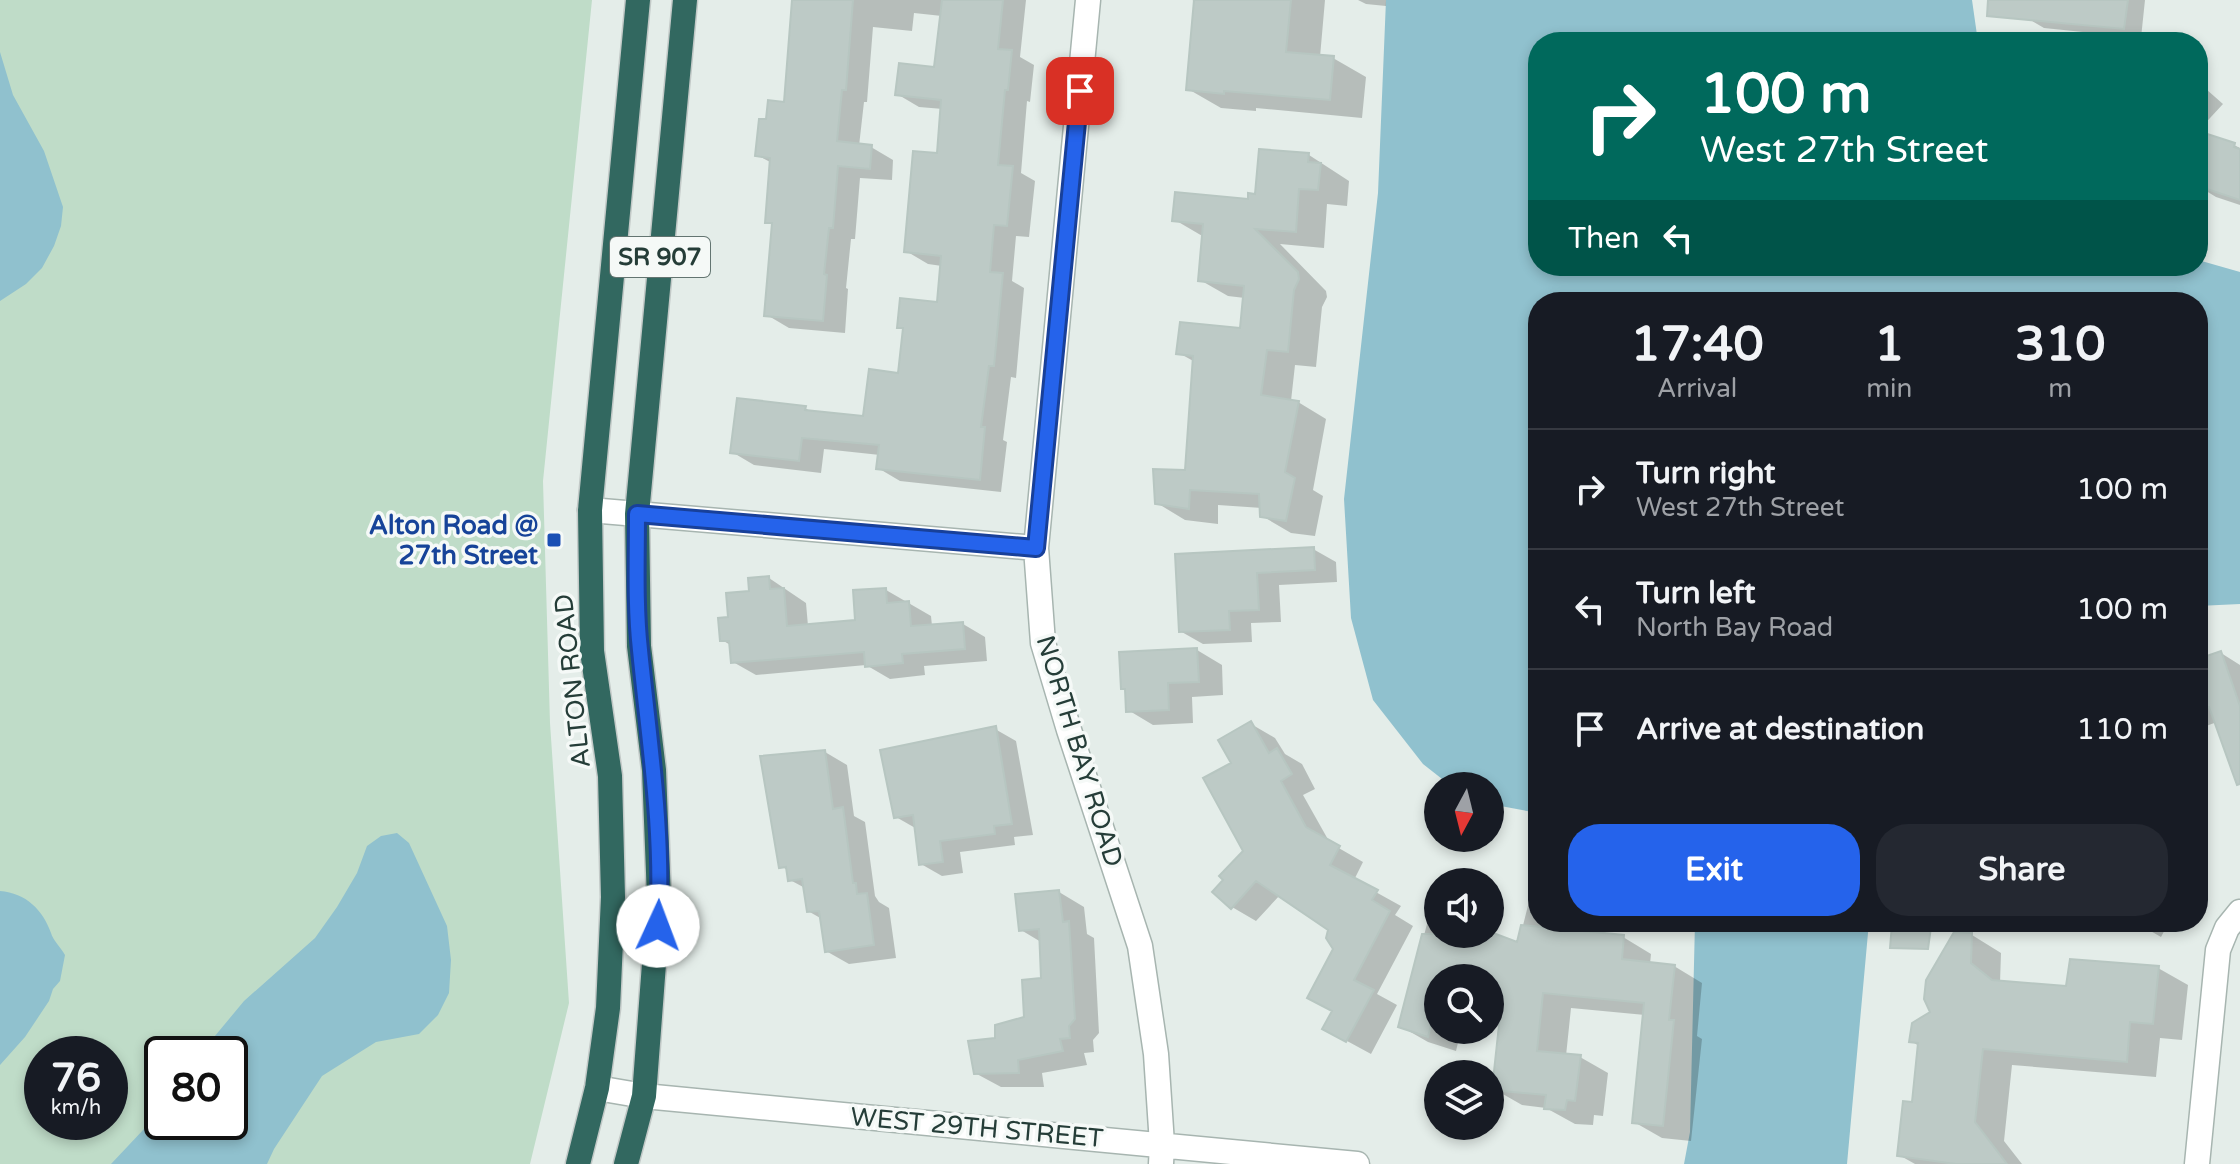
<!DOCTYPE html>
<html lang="en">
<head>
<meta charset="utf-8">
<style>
  body { margin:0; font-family:"Varela Round",sans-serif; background:#242831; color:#f1f3f6; height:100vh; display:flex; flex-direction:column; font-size:30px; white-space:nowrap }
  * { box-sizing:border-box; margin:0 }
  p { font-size:26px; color:#9ea1a6 }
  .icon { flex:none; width:44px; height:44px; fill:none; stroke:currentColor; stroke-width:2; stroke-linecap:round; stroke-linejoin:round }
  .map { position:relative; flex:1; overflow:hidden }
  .details { position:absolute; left:1528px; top:292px; width:680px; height:640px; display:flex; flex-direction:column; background:#171b24; border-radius:32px; box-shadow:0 4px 12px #0003 }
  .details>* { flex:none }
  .hud { position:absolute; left:1528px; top:32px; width:680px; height:244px; border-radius:32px; box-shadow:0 4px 12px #0003; background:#00695c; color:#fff; overflow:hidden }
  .needle { width:52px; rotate:187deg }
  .tools { position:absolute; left:1424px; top:772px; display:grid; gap:16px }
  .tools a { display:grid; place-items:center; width:80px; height:80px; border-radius:50%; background:#171b24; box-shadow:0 4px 12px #0003; font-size:40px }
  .speed { position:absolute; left:24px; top:1036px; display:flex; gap:16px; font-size:40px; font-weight:700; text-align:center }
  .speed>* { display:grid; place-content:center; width:104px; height:104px; border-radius:50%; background:#171b24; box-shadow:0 4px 12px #0003; line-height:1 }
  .speed small { font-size:20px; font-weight:400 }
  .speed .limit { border:4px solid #111; border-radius:12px; background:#fff; color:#111 }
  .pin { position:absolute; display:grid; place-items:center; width:68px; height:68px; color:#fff; margin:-34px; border-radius:16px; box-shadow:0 4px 12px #0006 }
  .me { position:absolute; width:88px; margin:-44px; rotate:2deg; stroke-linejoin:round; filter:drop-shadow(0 0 6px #0008) }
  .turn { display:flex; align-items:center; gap:28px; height:168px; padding:0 40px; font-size:36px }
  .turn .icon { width:104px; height:104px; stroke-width:2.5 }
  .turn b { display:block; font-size:56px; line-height:68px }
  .then { display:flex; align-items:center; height:76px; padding:0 40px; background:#0003; gap:16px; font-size:30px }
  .eta { display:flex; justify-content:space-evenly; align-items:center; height:136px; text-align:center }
  .eta b { font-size:48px; font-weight:700; line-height:56px }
  .primary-button { display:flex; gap:16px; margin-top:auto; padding:16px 40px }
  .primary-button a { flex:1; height:92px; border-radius:32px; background:#2563eb; color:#fff; font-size:32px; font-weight:700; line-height:92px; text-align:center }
  .primary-button a+a { background:#242831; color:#f1f3f6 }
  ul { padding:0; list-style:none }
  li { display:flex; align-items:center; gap:24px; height:120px; padding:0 40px; border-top:2px solid #363941 }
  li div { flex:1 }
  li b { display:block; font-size:30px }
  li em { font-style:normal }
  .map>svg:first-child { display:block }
</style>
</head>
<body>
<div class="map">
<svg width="2240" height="1164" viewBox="0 0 2240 1164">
  <rect width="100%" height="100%" fill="#e4ede9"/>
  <!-- green -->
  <path fill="#bfdcc8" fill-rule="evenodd" d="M 0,0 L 592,0 L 543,481 L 550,723 L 569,1003 L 530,1164 L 0,1164 ZM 42,1054 L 110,1054 L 110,1122 L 42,1122 ZM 162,1054 L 230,1054 L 230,1122 L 162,1122 Z"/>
  <!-- water -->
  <path fill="#90c1ce" d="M 1386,0 L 1972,0 L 1978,42 L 1538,42 L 1538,266 L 2198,266 L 2198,260 L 2240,272 L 2240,604 L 2198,606 L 2198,302 L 1538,302 L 1538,813 L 1490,804 L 1490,786 L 1451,786 L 1423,764 L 1373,700 L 1351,618 L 1344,499 L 1378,193 Z
    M 0,52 L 13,95 L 44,151 L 63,207 L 61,226 L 54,246 L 42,268 L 26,284 L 0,301 Z
    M 397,833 L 409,843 L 447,926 L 451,960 L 449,993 L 438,1015 L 419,1034 L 376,1042 L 322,1076 L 274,1149 L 267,1164 L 111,1164 L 144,1129 L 162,1106 L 162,1122 L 230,1122 L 230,1054 L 200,1054 L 244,1001 L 315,938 L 337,907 L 357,873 L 367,846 L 381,836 Z
    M 0,891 C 26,893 43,910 51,933 C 53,940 61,948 65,955 L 60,981 L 53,989 L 49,1001 L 25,1037 L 0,1065 Z
    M 1695,922 L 1869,922 L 1847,1164 L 1684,1164 L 1690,1132 Z"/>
  <!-- shadow -->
  <path fill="#0003" d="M 793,0 L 1026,0 L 1020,57 L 1034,65 L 1030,102 L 1027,101 L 1021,173 L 1035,181 L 1029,237 L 1016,236 L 1012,281 L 1024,288 L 1016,378 L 1011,377 L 1003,440 L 1007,442 L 1001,492 L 900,481 L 878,468 L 880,455 L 824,449 L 821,473 L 754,465 L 732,452 L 805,408 L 813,413 L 865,418 L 900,375 L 905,330 L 899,326 L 939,305 L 942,266 L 928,264 L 906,251 L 938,155 L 943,109 L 919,107 L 897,94 L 935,69 L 942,16 L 914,13 L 912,31 L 873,27 L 867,102 L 864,102 L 859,146 L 871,147 L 893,160 L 892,180 L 860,178 L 855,239 L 851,239 L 846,288 L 848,289 L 845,333 L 789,328 L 767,315 L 774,225 L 767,222 L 772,163 L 757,155 L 768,121 L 786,104 Z
    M 1192,0 L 1325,0 L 1320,57 L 1333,58 L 1366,77 L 1362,118 L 1256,108 L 1256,111 L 1221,108 L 1188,89 L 1196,1 Z
    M 1358,0 L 1386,0 L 1386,6 L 1366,4 Z
    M 2029,0 L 2145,0 L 2141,38 L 2044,28 L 2027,18 Z
    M 2198,82 L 2223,104 L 2198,131 Z
    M 2234,145 L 2240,148 L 2240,205 L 2216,197 L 2198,186 L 2198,162 Z
    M 1309,155 L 1349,181 L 1347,206 L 1327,204 L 1324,248 L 1280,244 L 1326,291 L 1327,297 L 1322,307 L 1316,367 L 1295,365 L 1291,401 L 1298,402 L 1326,419 L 1313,490 L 1323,496 L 1315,536 L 1291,533 L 1262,516 L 1262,508 L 1218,505 L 1218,524 L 1185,520 L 1157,503 L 1186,472 L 1195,362 L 1179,353 L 1241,330 L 1245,298 L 1228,296 L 1200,280 L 1204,237 L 1175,220 L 1250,201 Z
    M 1313,549 L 1336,562 L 1337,582 L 1279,585 L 1281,622 L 1251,623 L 1252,642 L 1203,644 L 1180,631 L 1177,555 Z
    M 769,578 L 806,603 L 808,626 L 857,622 L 886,590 L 931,616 L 932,626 L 963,624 L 985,637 L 987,661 L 924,666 L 925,675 L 890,679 L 866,665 L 756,675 L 733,662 L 732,646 L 722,640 L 730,619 L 751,593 Z
    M 1197,650 L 1222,665 L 1223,695 L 1192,697 L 1193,723 L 1153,725 L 1128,710 L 1127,690 L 1123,688 Z
    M 2221,653 L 2240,665 L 2240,764 L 2217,722 L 2198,729 L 2198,661 Z
    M 1251,724 L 1275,738 L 1285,754 L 1302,764 L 1315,789 L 1303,795 L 1330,843 L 1363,862 L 1354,880 L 1401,906 L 1395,915 L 1413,926 L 1377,994 L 1397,1005 L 1371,1054 L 1325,1029 L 1334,1011 L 1336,949 L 1330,929 L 1280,895 L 1256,921 L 1232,907 L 1246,851 L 1234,764 Z
    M 995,729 L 1016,741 L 1033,835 L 1014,837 L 1015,845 L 960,852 L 963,873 L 942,876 L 921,864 L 917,829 L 896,817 Z
    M 825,752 L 847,765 L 854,816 L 865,822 L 875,896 L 879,902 L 889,908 L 896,958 L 849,964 L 826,951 L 822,919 L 808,911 L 805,888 L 790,880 L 789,871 L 781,866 Z
    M 2198,853 L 2206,858 L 2198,872 Z
    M 1536,874 L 1538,875 L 1538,922 L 1581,922 L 1578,933 L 1623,937 L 1651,954 L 1650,964 L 1674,966 L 1702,983 L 1697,1036 L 1702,1039 L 1691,1141 L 1662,1138 L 1634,1122 L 1645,1015 L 1571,1008 L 1566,1056 L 1580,1057 L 1608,1073 L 1603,1116 L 1594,1115 L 1593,1125 L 1575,1124 L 1546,1108 L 1522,1105 L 1494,1089 L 1504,1004 L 1490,1000 L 1490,978 L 1438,978 L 1438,1030 L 1461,1030 L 1456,1051 L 1428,1042 L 1400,1026 L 1427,924 L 1438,927 L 1438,934 L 1490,934 L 1518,945 Z
    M 1059,892 L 1084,907 L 1087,934 L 1094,938 L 1099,1033 L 1093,1040 L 1094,1052 L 1084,1053 L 1087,1065 L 1042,1073 L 1044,1087 L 1001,1087 L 975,1073 L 997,1040 L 1026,1019 L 1043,980 L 1041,942 L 1021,930 Z
    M 2135,922 L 2169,922 L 2161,937 Z
    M 1972,935 L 2001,953 L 2000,983 L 2068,988 L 2158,968 L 2188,985 L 2182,1040 L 2160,1038 L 2156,1077 L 2012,1065 L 2004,1141 L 2022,1164 L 1915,1164 L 1899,1155 L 1913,1104 L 1919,1046 L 1911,1041 L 1932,1012 Z"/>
  <!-- building -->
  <path fill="#bdcac6" stroke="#b7c6c1" stroke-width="2" d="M 792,0 L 853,0 L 846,90 L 842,90 L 837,141 L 872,145 L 870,169 L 838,166 L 833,228 L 829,228 L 824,274 L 827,275 L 823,321 L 764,316 L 772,223 L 765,223 L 770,158 L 755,156 L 759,119 L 766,119 L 768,100 L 784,102 Z
    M 942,0 L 1003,0 L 998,49 L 1012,50 L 1008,90 L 1005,90 L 998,165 L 1013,166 L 1007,226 L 994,225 L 990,272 L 1003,273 L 994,366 L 989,366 L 981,427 L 985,427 L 980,480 L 876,469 L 879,445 L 802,438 L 799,461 L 730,453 L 737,398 L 806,406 L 805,410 L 863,416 L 869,369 L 898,373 L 903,328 L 897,328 L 900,298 L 937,302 L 941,256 L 904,252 L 913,151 L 937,153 L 941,100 L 895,95 L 899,63 L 934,67 Z
    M 1194,0 L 1291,0 L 1286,52 L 1334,56 L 1330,100 L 1224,91 L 1224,94 L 1186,90 Z
    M 1988,0 L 2128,0 L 2124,29 L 1987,16 Z
    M 2198,131 L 2235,143 L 2234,147 L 2240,149 L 2240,200 L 2198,186 Z
    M 1259,149 L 1309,153 L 1308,162 L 1321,163 L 1318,190 L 1299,189 L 1296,232 L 1255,229 L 1298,272 L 1299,279 L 1294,290 L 1288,352 L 1267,350 L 1261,395 L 1299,401 L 1285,472 L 1295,478 L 1286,521 L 1260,517 L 1259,494 L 1190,490 L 1189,509 L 1155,504 L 1153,469 L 1185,470 L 1193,356 L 1176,354 L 1180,322 L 1240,328 L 1244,286 L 1198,281 L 1203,224 L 1172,221 L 1175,192 L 1248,199 L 1248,193 L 1255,194 Z
    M 1314,547 L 1315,570 L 1257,573 L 1259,610 L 1229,611 L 1230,630 L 1179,632 L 1175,554 Z
    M 769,576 L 770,589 L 784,588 L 787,626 L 855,620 L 853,590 L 886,588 L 887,603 L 909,601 L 911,626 L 963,622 L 965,649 L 902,654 L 903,663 L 865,667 L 864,652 L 731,663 L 729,641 L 720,641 L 718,618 L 728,617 L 726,593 L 749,591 L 748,578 Z
    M 1197,648 L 1199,682 L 1168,683 L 1169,710 L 1126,712 L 1125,689 L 1121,689 L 1119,652 Z
    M 2221,651 L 2240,706 L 2240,784 L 2237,785 L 2209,707 L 2198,711 L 2198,659 Z
    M 1251,721 L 1269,753 L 1277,748 L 1292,774 L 1281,781 L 1306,827 L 1340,846 L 1330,865 L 1378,890 L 1372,900 L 1390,911 L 1354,980 L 1374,990 L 1346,1042 L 1322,1029 L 1332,1011 L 1307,998 L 1333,949 L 1326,938 L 1328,930 L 1256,881 L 1231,909 L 1212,892 L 1223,880 L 1219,876 L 1243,851 L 1203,778 L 1231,763 L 1218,740 Z
    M 996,726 L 1012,824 L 994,826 L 995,834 L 940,841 L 943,862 L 919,865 L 913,815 L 894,818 L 880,750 Z
    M 825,750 L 833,809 L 843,807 L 853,883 L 856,883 L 857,894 L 867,893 L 874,945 L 825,952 L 819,911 L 807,912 L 802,879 L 788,881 L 786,867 L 779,868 L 760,756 Z
    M 1059,890 L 1063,922 L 1069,921 L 1075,1019 L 1069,1026 L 1070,1038 L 1060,1039 L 1063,1051 L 1018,1060 L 1019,1073 L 974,1074 L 968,1041 L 995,1038 L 995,1025 L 1024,1017 L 1022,980 L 1041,978 L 1039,929 L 1019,931 L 1015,894 Z
    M 1892,924 L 1931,927 L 1928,949 L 1890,948 Z
    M 1521,925 L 1624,935 L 1622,959 L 1675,965 L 1669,1020 L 1674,1020 L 1663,1126 L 1632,1123 L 1644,1003 L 1543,993 L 1537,1051 L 1581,1055 L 1575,1101 L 1567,1100 L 1565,1110 L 1544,1109 L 1546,1095 L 1492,1090 L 1502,997 L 1490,994 L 1490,978 L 1438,978 L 1438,996 L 1428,1037 L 1398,1027 L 1422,934 L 1496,934 L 1517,942 Z
    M 1954,932 L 1972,933 L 1971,963 L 1992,980 L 2066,986 L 2070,959 L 2159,966 L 2153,1024 L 2130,1022 L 2127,1062 L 1983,1049 L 1975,1122 L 2007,1164 L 1956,1164 L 1897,1156 L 1903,1101 L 1912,1102 L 1918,1043 L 1909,1042 L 1912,1023 L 1930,1012 L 1924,999 L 1926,980 Z"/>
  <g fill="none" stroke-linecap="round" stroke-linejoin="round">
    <!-- minor casing -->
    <g stroke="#a7b5b0" stroke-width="27">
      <path id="minor" d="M 1088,0 L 1036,548 L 1043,643 L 1069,730 L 1140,946 L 1156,1054 L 1162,1144 L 1161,1164
        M 590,510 L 1036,548
        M 597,1088 L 644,1096 L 1357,1164
        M 2197,1164 L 2218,950 L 2227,928 L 2240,912"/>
    </g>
    <!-- highway casing -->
    <g stroke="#c2c9c7" stroke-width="27">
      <path id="highway" d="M 578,1164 L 597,1088 L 608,1008 L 613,897 L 610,776 L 592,651 L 590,510 L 638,0
        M 626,1164 L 644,1096 L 659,898 L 654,770 L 639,646 L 637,514 L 685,0"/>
    </g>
    <!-- minor -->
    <use href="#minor" stroke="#fff" stroke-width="24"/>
    <!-- highway -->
    <use href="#highway" stroke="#326860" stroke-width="24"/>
  </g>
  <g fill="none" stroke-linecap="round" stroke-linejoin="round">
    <!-- route casing -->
    <g stroke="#184099" stroke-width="20">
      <path id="route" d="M 658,926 C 664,833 649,741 640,650 C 635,605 637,559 637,514 L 1036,548 L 1080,91"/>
    </g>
    <!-- route -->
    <use href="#route" stroke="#2563eb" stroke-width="14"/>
  </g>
  <!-- markers -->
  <rect fill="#1a4fb4" stroke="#f5f9f7" stroke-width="3" x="546" y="532" width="16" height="16" rx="4"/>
  <g text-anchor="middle" stroke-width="7" stroke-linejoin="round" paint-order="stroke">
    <!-- shield labels -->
    <rect fill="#f5f9f7" stroke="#637571" stroke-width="2" x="610" y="237" width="100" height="40" rx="6"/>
    <g font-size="24" font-weight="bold" fill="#253d38">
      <text x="660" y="265">SR 907</text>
    </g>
    <!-- transit labels -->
    <g font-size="26" font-weight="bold" fill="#164399" stroke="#f5f9f7" text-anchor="end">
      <text x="538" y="534">Alton Road @<tspan x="538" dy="30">27th Street</tspan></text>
    </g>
    <!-- street labels -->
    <g font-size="26" fill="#253d38" stroke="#f5f9f7">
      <text transform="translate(572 681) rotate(-96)" y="9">ALTON ROAD</text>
      <text transform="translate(1080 751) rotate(73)" y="9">NORTH BAY ROAD</text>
      <text transform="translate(977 1127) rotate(5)" y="9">WEST 29TH STREET</text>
    </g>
  </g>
</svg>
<div class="tools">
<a><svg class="needle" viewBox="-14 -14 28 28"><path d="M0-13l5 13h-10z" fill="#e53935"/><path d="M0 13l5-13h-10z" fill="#9ea1a6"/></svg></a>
<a><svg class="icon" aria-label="sound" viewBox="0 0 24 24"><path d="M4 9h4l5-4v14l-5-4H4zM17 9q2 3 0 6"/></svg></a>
<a><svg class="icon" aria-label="search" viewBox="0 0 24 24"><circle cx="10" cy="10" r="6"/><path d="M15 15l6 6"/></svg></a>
<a><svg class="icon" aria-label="layers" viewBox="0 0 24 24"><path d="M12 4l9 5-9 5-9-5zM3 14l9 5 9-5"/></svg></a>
</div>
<div class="speed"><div>76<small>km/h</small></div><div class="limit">80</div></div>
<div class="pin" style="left:1080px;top:91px;background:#d93025"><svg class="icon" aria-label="arrive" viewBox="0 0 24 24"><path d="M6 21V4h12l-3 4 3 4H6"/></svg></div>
<svg class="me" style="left:658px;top:926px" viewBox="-20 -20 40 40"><circle r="19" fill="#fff"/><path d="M0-13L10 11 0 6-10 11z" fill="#2563eb"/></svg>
<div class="hud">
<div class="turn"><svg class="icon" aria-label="right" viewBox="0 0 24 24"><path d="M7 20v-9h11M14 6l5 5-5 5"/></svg><div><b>100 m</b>West 27th Street</div></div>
<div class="then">Then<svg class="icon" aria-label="left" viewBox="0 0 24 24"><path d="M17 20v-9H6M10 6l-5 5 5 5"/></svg></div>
</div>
<section class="details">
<div class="eta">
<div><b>17:40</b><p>Arrival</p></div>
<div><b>1</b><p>min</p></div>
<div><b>310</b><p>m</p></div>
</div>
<ul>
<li><svg class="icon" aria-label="right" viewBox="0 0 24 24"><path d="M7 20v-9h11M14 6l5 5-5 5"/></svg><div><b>Turn right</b><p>West 27th Street</p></div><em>100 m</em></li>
<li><svg class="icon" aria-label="left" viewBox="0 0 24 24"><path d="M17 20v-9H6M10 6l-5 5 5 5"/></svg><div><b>Turn left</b><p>North Bay Road</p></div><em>100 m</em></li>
<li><svg class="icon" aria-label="arrive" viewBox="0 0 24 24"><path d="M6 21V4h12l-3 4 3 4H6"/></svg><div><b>Arrive at destination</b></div><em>110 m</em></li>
</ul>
<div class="primary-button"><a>Exit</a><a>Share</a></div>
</section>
</div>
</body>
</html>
